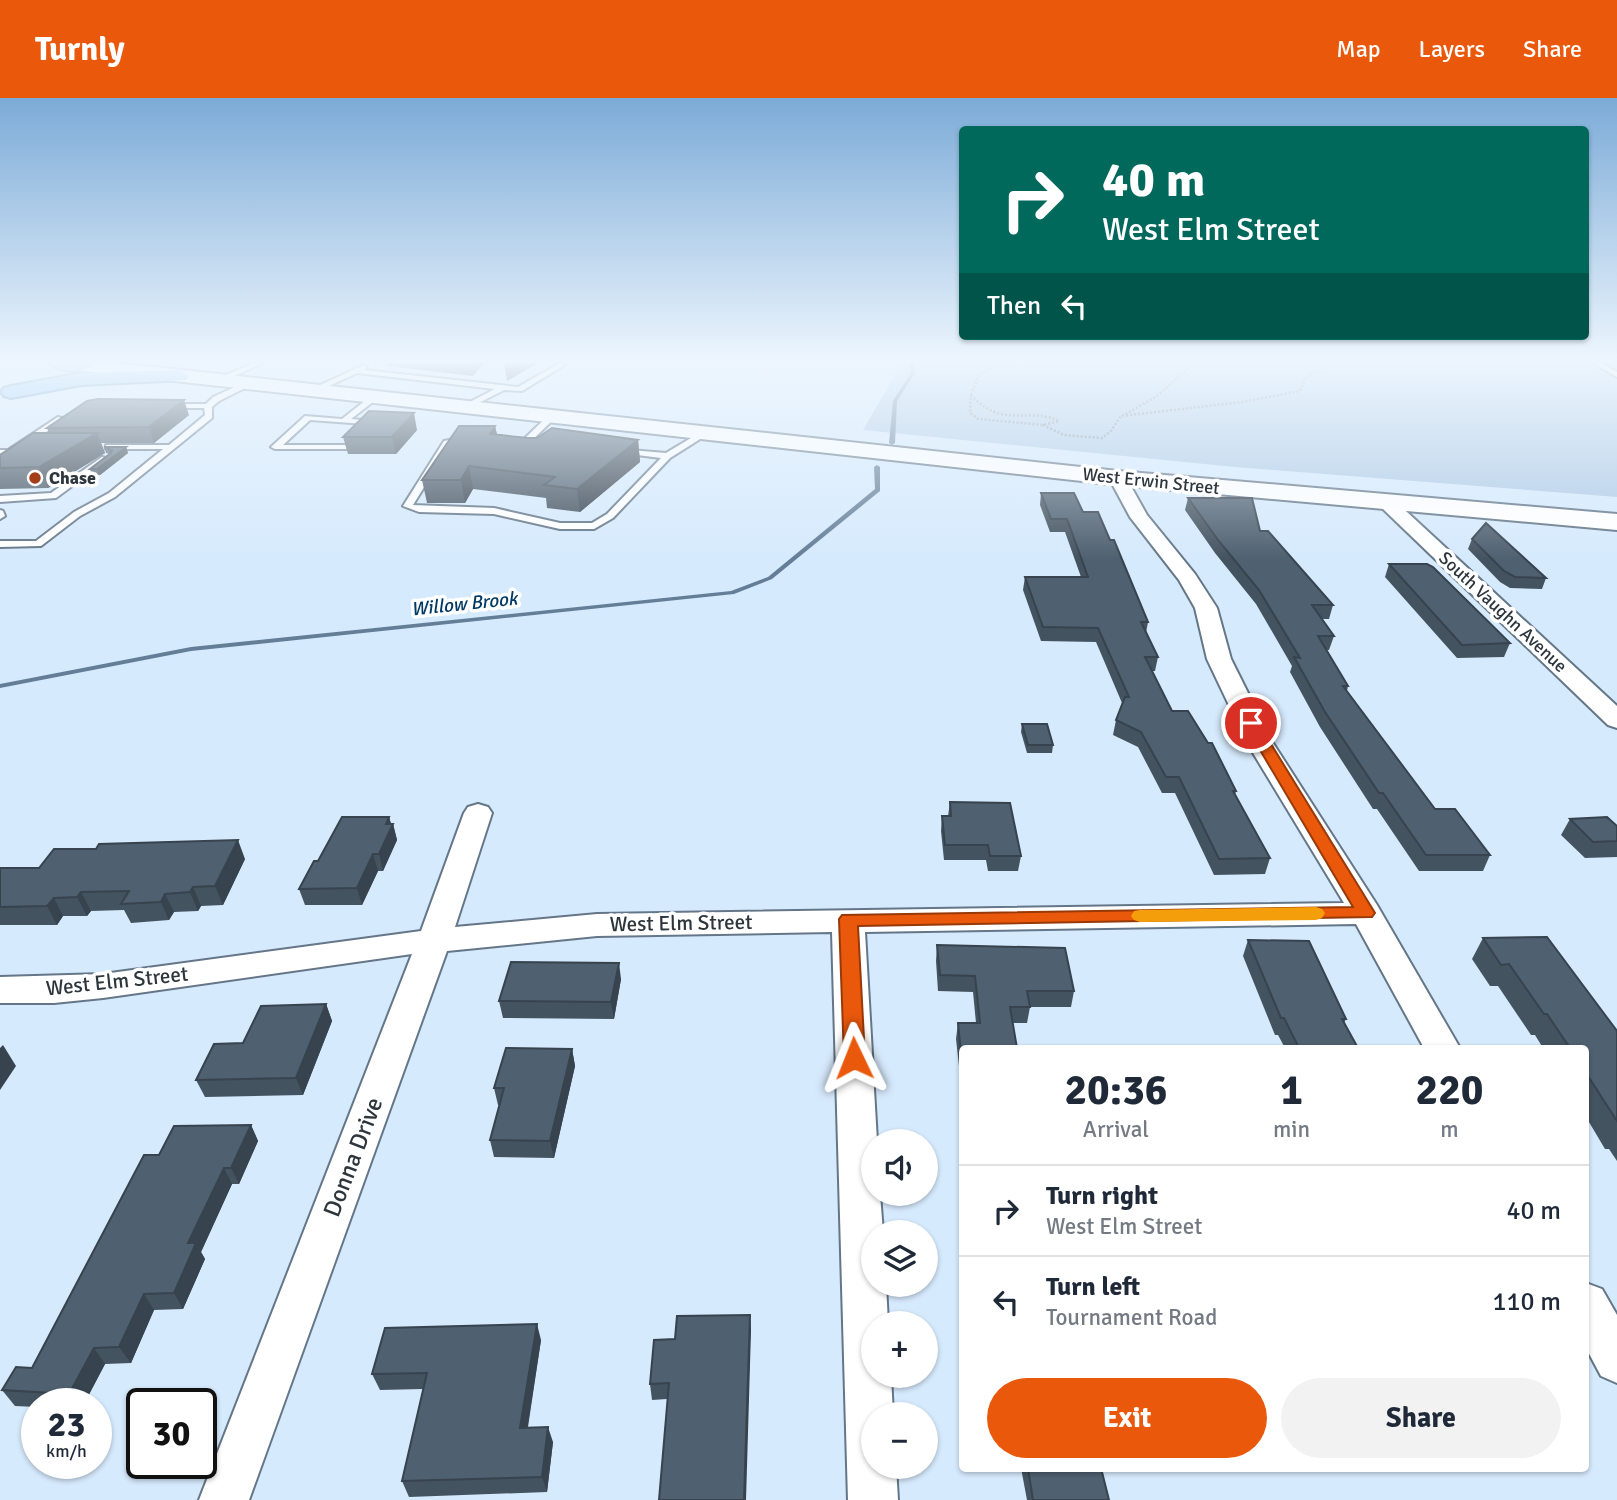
<!DOCTYPE html>
<html lang="en">
<head>
<meta charset="utf-8">
<style>
  body { margin:0; font-family:Signika,sans-serif; background:#f2f2f3; color:#1f2937; height:100vh; display:flex; flex-direction:column; font-size:26px; white-space:nowrap }
  * { box-sizing:border-box; margin:0 }
  p { font-size:23px; color:#747a83 }
  .icon { flex:none; width:38px; height:38px; fill:none; stroke:currentColor; stroke-width:2; stroke-linecap:round; stroke-linejoin:round }
  .map { position:relative; flex:1; overflow:hidden }
  .side { position:absolute; left:959px; top:947px; width:630px; height:427px; display:flex; flex-direction:column; background:#fff; border-radius:7px; box-shadow:0 2px 5px #0004 }
  .side>* { flex:none }
  .banner { position:absolute; left:959px; top:28px; width:630px; height:214px; border-radius:7px; box-shadow:0 2px 5px #0004; background:#00695c; color:#fff; overflow:hidden }
  .controls { position:absolute; left:861px; top:1031px; display:grid; gap:14px }
  .controls a { display:grid; place-items:center; width:77px; height:77px; border-radius:50%; background:#fff; box-shadow:0 2px 5px #0004; font-size:35px }
  .speed { position:absolute; left:21px; top:1290px; display:flex; gap:14px; font-size:35px; font-weight:700; text-align:center }
  .speed>* { display:grid; place-content:center; width:91px; height:91px; border-radius:50%; background:#fff; box-shadow:0 2px 5px #0004; line-height:1 }
  .speed small { font-size:18px; font-weight:400 }
  .speed .limit { border:4px solid #111; border-radius:10px; background:#fff; color:#111 }
  .pin { position:absolute; display:grid; place-items:center; width:60px; height:60px; color:#fff; margin:-30px; border:4px solid #fff; border-radius:50%; box-shadow:0 2px 7px #0007 }
  .me { position:absolute; width:77px; margin:-38px; rotate:358deg; stroke-linejoin:round; filter:drop-shadow(0 0 5px #0008) }
  .turn { display:flex; align-items:center; gap:24px; height:147px; padding:0 28px; font-size:32px }
  .turn .icon { width:91px; height:91px; stroke-width:2.5 }
  .turn b { display:block; font-size:49px; line-height:60px }
  .then { display:flex; align-items:center; height:66px; padding:0 28px; background:#0003; gap:14px; font-size:26px }
  .eta { display:flex; justify-content:space-evenly; align-items:center; height:119px; text-align:center }
  .eta b { font-size:42px; font-weight:700; line-height:49px }
  .button { display:flex; gap:14px; margin-top:auto; padding:14px 28px }
  .button a { flex:1; height:80px; border-radius:42px; background:#ea580c; color:#fff; font-size:28px; font-weight:700; line-height:80px; text-align:center }
  .button a+a { background:#f2f2f3; color:#1f2937 }
  ul { padding:0; list-style:none }
  li { display:flex; align-items:center; gap:21px; height:91px; padding:0 28px; border-top:2px solid #e0e1e3 }
  li div { flex:1 }
  li b { display:block; font-size:26px }
  li em { font-style:normal }
  header { display:flex; align-items:center; gap:42px; box-sizing:border-box; height:98px; padding:0 35px; background:#ea580c; color:#fff }
  header strong { font-size:33px }
  nav { display:flex; gap:38px; margin-inline-start:auto; font-size:24px }
  .map>svg:first-child { display:block }
</style>
</head>
<body>
<header>
<strong>Turnly</strong>
<nav><a>Map</a><a>Layers</a><a>Share</a></nav>
</header>
<div class="map">
<svg width="1617" height="1402" viewBox="0 0 1617 1402">
  <rect width="100%" height="100%" fill="#d6eafd"/>
  <!-- green -->
  <path fill="#afcae5" d="M 902,265 L 1617,265 L 1617,399 L 1235,369 L 863,332 Z"/>
  <g fill="none" stroke-linecap="round" stroke-linejoin="round">
    <!-- stream -->
    <path fill="#647e97" fill-rule="evenodd" d="M 909,265 L 913,265 L 915,275 L 897,303 L 895,345 L 892,347 L 889,345 L 893,303 L 911,275 Z
      M 877,367 L 880,369 L 880,393 L 772,481 L 734,496 L 191,553 L 0,590 L 0,586 L 191,549 L 731,493 L 768,479 L 875,391 L 874,369 Z"/>
    <!-- service casing -->
    <g stroke="#647687" stroke-width="4">
      <path id="service" d="M 254,265 L 263,265 L 221,284 L 214,282 Z
        M 560,265 L 568,265 L 522,293 L 504,292 L 465,312 L 461,310 L 462,308 L 495,291 L 357,275 L 314,295 L 307,293 L 364,267 L 367,269 L 364,272 L 518,289 Z
        M 1593,265 L 1601,265 L 1617,274 L 1617,279 Z
        M 246,284 L 253,286 L 219,303 L 212,309 L 212,320 L 115,399 L 80,418 L 41,448 L 0,449 L 0,443 L 36,443 L 74,414 L 109,395 L 163,351 L 106,351 L 106,347 L 169,347 L 205,317 L 204,310 L 166,310 L 166,306 L 206,306 L 213,299 Z
        M 371,298 L 378,300 L 351,321 L 376,323 L 379,323 L 379,327 L 310,322 L 283,347 L 345,347 L 349,349 L 348,351 L 275,351 L 271,349 L 305,318 L 342,321 Z
        M 549,317 L 556,319 L 529,345 L 513,345 L 509,343 L 513,341 L 524,341 Z
        M 58,319 L 65,321 L 13,357 L 0,358 L 0,352 L 8,352 Z
        M 701,334 L 708,336 L 670,360 L 613,420 L 594,431 L 560,431 L 494,416 L 419,414 L 403,408 L 444,343 L 465,339 L 468,339 L 468,343 L 450,347 L 413,407 L 494,410 L 560,425 L 592,425 L 607,416 L 661,360 L 621,355 L 618,355 L 618,351 L 666,355 Z
        M 102,359 L 109,361 L 56,400 L 0,404 L 0,398 L 51,395 Z
        M 0,412 L 3,413 L 5,418 L 0,421 Z"/>
    </g>
    <!-- minor casing -->
    <g stroke="#647687" stroke-width="4">
      <path id="minor" d="M 1118,375 L 1124,376 L 1147,417 L 1195,476 L 1217,510 L 1231,561 L 1273,645 L 1377,807 L 1460,950 L 1424,950 L 1356,826 L 865,834 L 877,1043 L 873,1043 L 873,1096 L 880,1096 L 883,1134 L 873,1134 L 873,1186 L 886,1186 L 888,1225 L 873,1225 L 873,1278 L 891,1278 L 893,1316 L 873,1316 L 873,1368 L 896,1368 L 898,1402 L 848,1402 L 832,834 L 597,838 L 447,853 L 249,1402 L 199,1402 L 412,856 L 103,900 L 54,905 L 0,905 L 0,879 L 103,876 L 421,833 L 464,715 L 468,709 L 478,706 L 488,709 L 492,715 L 455,829 L 597,816 L 1344,805 L 1247,645 L 1207,561 L 1195,510 L 1179,482 L 1130,419 L 1109,380 Z
        M 1388,400 L 1394,402 L 1617,608 L 1617,630 L 1608,627 L 1382,410 L 1379,406 L 1382,402 Z
        M 1586,1185 L 1602,1191 L 1617,1217 L 1617,1285 L 1601,1278 L 1586,1250 Z"/>
    </g>
    <!-- secondary casing -->
    <g stroke="#647687" stroke-width="4">
      <path id="secondary" d="M 75,265 L 117,265 L 1118,373 L 1617,416 L 1617,432 L 1118,387 L 83,273 L 76,271 Z"/>
    </g>
    <!-- primary casing -->
    <g stroke="#5887b1" stroke-width="4">
      <path id="primary" d="M 50,265 L 91,265 L 93,267 C 84,276 58,274 50,265 Z"/>
    </g>
    <!-- trunk casing -->
    <g stroke="#5887b1" stroke-width="4">
      <path id="trunk" d="M 179,272 L 189,278 L 186,282 L 81,287 L 11,300 L 4,298 L 1,294 L 4,290 L 11,288 L 81,275 Z"/>
    </g>
    <!-- path -->
    <path stroke="#8594a1" stroke-width="2.5" stroke-dasharray="2 2" stroke-linecap="butt" d="M 971,297 C 1003,332 1028,308 1059,323 L 1043,327 L 978,321 L 970,315 Z
      M 971,297 L 978,279 L 996,265
      M 1122,318 L 1157,298 L 1194,265
      M 1043,327 L 1064,337 L 1102,340 L 1110,334 L 1121,318 L 1242,304 L 1300,293 L 1306,279 L 1331,265"/>
    <!-- service -->
    <use href="#service" fill="#fff" fill-rule="evenodd"/>
    <!-- minor -->
    <use href="#minor" fill="#fff" fill-rule="evenodd"/>
    <!-- secondary -->
    <use href="#secondary" fill="#fff" fill-rule="evenodd"/>
    <!-- primary -->
    <use href="#primary" fill="#a9d1f6" fill-rule="evenodd"/>
    <!-- trunk -->
    <use href="#trunk" fill="#8cc2f3" fill-rule="evenodd"/>
  </g>
  <!-- wall -->
  <path fill="#445360" d="M 387,265 L 484,265 L 473,278 L 387,268 Z
    M 189,317 L 154,345 L 101,345 L 105,355 L 48,390 L 0,391 L 0,357 L 49,335 L 47,330 Z
    M 495,328 L 497,336 L 528,340 L 638,342 L 640,364 L 580,414 L 547,410 L 546,400 L 473,391 L 465,405 L 427,405 L 422,382 Z
    M 417,332 L 396,356 L 348,356 L 343,339 Z
    M 104,349 L 126,349 L 128,355 L 100,377 L 92,377 L 90,371 L 110,356 L 106,355 Z
    M 1041,395 L 1083,414 L 1148,524 L 1146,535 L 1158,559 L 1155,573 L 1152,573 L 1172,613 L 1236,693 L 1235,697 L 1270,760 L 1265,776 L 1214,777 L 1175,695 L 1162,695 L 1138,649 L 1113,637 L 1116,622 L 1122,605 L 1096,544 L 1041,543 L 1023,492 L 1025,479 L 1081,479 L 1065,434 L 1050,434 L 1040,407 Z
    M 1188,400 L 1260,433 L 1333,507 L 1329,521 L 1322,521 L 1334,538 L 1329,552 L 1326,552 L 1348,588 L 1347,593 L 1435,711 L 1490,757 L 1483,773 L 1419,773 L 1377,711 L 1373,711 L 1320,629 L 1290,574 L 1292,568 L 1256,506 L 1215,455 L 1185,412 Z
    M 1472,441 L 1546,480 L 1542,491 L 1510,490 L 1500,484 L 1468,451 Z
    M 1389,466 L 1510,545 L 1504,559 L 1457,560 L 1385,479 Z
    M 1022,626 L 1053,647 L 1052,655 L 1027,655 L 1021,634 Z
    M 950,704 L 1021,758 L 1018,773 L 988,773 L 986,762 L 944,762 L 941,733 L 942,718 L 948,718 Z
    M 389,719 L 391,726 L 393,726 L 397,742 L 383,773 L 378,773 L 362,807 L 305,807 L 299,791 L 318,763 Z
    M 1570,721 L 1617,728 L 1617,759 L 1585,760 L 1561,737 Z
    M 245,761 L 223,807 L 201,808 L 198,813 L 174,814 L 169,822 L 131,825 L 124,812 L 91,813 L 87,818 L 63,818 L 57,827 L 0,827 L 0,770 L 39,770 Z
    M 1483,840 L 1617,933 L 1617,1063 L 1609,1051 L 1605,1051 L 1586,1019 L 1586,950 L 1543,950 L 1535,937 L 1531,937 L 1498,888 L 1490,888 L 1472,861 Z
    M 1248,842 L 1346,921 L 1344,925 L 1358,950 L 1285,950 L 1278,937 L 1275,937 L 1243,858 Z
    M 937,847 L 1074,893 L 1071,909 L 1030,909 L 1027,925 L 1012,925 L 962,950 L 962,995 L 956,941 L 958,925 L 976,925 L 973,894 L 938,893 L 936,863 Z
    M 621,881 L 614,921 L 503,920 L 499,903 Z
    M 326,906 L 332,923 L 303,997 L 205,999 L 196,982 L 243,945 Z
    M 572,951 L 575,968 L 554,1060 L 494,1059 L 490,1042 L 499,1007 L 498,1007 L 494,990 Z
    M 251,1027 L 258,1043 L 239,1086 L 232,1086 L 201,1154 L 205,1161 L 183,1211 L 154,1212 L 131,1265 L 105,1266 L 84,1306 L 37,1306 L 37,1309 L 15,1308 L 2,1292 L 32,1270 L 159,1057 Z
    M 750,1217 L 751,1233 L 667,1301 L 652,1302 L 650,1286 L 675,1241 Z
    M 541,1242 L 528,1329 L 553,1344 L 547,1394 L 409,1399 L 402,1383 L 423,1291 L 380,1292 L 372,1276 Z
    M 1021,1370 L 1101,1370 L 1109,1402 L 1027,1402 Z
    M 1458,1370 L 1522,1370 L 1459,1372 Z"/>
  <!-- shaded-wall -->
  <path fill="#37434e" d="M 471,265 L 484,265 L 473,278 Z
    M 504,265 L 538,265 L 507,283 Z
    M 184,302 L 189,317 L 154,345 L 149,329 Z
    M 414,315 L 417,332 L 396,356 L 392,339 Z
    M 495,328 L 499,349 L 490,336 Z
    M 97,335 L 105,355 L 48,390 L 39,369 Z
    M 638,342 L 640,364 L 580,414 L 577,391 Z
    M 126,349 L 128,355 L 100,377 L 97,371 Z
    M 469,368 L 473,391 L 465,405 L 461,382 Z
    M 389,719 L 392,729 L 393,726 L 397,742 L 383,773 L 379,756 L 386,726 Z
    M 238,742 L 245,761 L 223,807 L 215,788 Z
    M 373,756 L 378,773 L 362,807 L 357,790 Z
    M 193,789 L 201,808 L 198,813 L 190,794 Z
    M 81,794 L 91,813 L 87,818 L 77,799 Z
    M 165,796 L 174,814 L 169,822 L 161,804 Z
    M 54,800 L 63,818 L 57,827 L 47,808 Z
    M 619,865 L 621,881 L 614,921 L 611,904 Z
    M 326,906 L 332,923 L 303,997 L 296,980 Z
    M 3,947 L 16,968 L 0,992 L 0,950 Z
    M 572,951 L 575,968 L 554,1060 L 550,1043 Z
    M 251,1027 L 258,1043 L 239,1086 L 231,1070 Z
    M 224,1070 L 232,1086 L 201,1154 L 205,1161 L 183,1211 L 174,1195 L 188,1145 Z
    M 144,1196 L 154,1212 L 131,1265 L 119,1249 Z
    M 750,1217 L 751,1233 L 746,1402 L 744,1402 Z
    M 537,1226 L 541,1242 L 525,1345 L 520,1330 Z
    M 94,1250 L 105,1266 L 84,1306 L 77,1306 L 69,1296 Z
    M 548,1329 L 553,1344 L 547,1394 L 542,1379 Z"/>
  <!-- building -->
  <path fill="#4f6070" stroke="#37434e" stroke-width="2" d="M 98,301 L 184,302 L 149,329 L 47,330 L 87,303 Z
    M 369,313 L 414,315 L 392,339 L 343,339 Z
    M 459,328 L 495,328 L 490,336 L 528,340 L 537,340 L 552,330 L 638,342 L 577,391 L 544,387 L 555,379 L 469,368 L 461,382 L 422,382 Z
    M 33,335 L 97,335 L 39,369 L 0,370 L 0,357 Z
    M 104,349 L 126,349 L 97,371 L 90,371 L 111,355 L 112,352 Z
    M 1041,395 L 1074,395 L 1083,414 L 1098,414 L 1110,442 L 1114,442 L 1148,524 L 1141,524 L 1158,559 L 1145,559 L 1172,613 L 1188,613 L 1208,645 L 1212,645 L 1236,693 L 1233,693 L 1270,760 L 1219,761 L 1179,679 L 1166,679 L 1141,634 L 1116,622 L 1125,599 L 1129,599 L 1098,530 L 1043,529 L 1025,479 L 1088,479 L 1067,421 L 1051,421 Z
    M 1188,400 L 1252,400 L 1260,433 L 1268,433 L 1333,507 L 1312,507 L 1334,538 L 1318,538 L 1348,588 L 1343,588 L 1435,711 L 1455,711 L 1490,757 L 1426,757 L 1383,695 L 1379,695 L 1325,614 L 1294,559 L 1300,560 L 1259,492 L 1218,442 Z
    M 1486,425 L 1546,480 L 1515,479 L 1504,473 L 1472,441 Z
    M 1389,466 L 1427,466 L 1433,469 L 1510,545 L 1462,547 Z
    M 1022,626 L 1047,626 L 1053,647 L 1028,647 Z
    M 950,704 L 1010,705 L 1021,758 L 990,758 L 988,747 L 945,747 L 942,718 L 951,718 Z
    M 342,719 L 389,719 L 386,726 L 393,726 L 379,756 L 373,756 L 357,790 L 299,791 L 314,763 L 318,763 Z
    M 1607,719 L 1617,728 L 1617,743 L 1593,744 L 1570,721 Z
    M 238,742 L 215,788 L 193,789 L 190,794 L 165,796 L 161,804 L 121,806 L 129,793 L 81,794 L 77,799 L 54,800 L 47,808 L 0,809 L 0,770 L 39,770 L 54,751 L 96,751 L 99,746 Z
    M 1547,839 L 1617,933 L 1617,1023 L 1586,975 L 1586,950 L 1570,950 L 1547,916 L 1544,916 L 1509,866 L 1501,867 L 1483,840 Z
    M 1248,842 L 1309,843 L 1346,921 L 1342,921 L 1358,950 L 1299,950 L 1284,920 L 1281,920 Z
    M 937,847 L 1065,850 L 1074,893 L 1027,893 L 1030,909 L 1010,909 L 1017,950 L 962,950 L 962,966 L 958,925 L 980,925 L 975,878 L 940,877 Z
    M 511,864 L 619,865 L 611,904 L 499,903 Z
    M 326,906 L 296,980 L 196,982 L 214,946 L 243,945 L 261,908 Z
    M 506,950 L 572,951 L 550,1043 L 490,1042 L 504,990 L 494,990 Z
    M 251,1027 L 231,1070 L 224,1070 L 188,1145 L 196,1145 L 174,1195 L 144,1196 L 119,1249 L 94,1250 L 69,1296 L 2,1292 L 16,1269 L 32,1270 L 144,1057 L 159,1057 L 174,1028 Z
    M 750,1217 L 744,1402 L 659,1402 L 669,1285 L 650,1286 L 654,1242 L 675,1241 L 677,1218 Z
    M 537,1226 L 520,1330 L 548,1329 L 542,1379 L 402,1383 L 427,1275 L 372,1276 L 385,1230 Z
    M 1028,1370 L 1101,1370 L 1109,1402 L 1033,1402 Z"/>
  <!-- sky -->
  <linearGradient id="sky" x2="0" y2="1"><stop stop-color="#7cabd7"/><stop offset="0.57" stop-color="#edf6fe"/><stop offset="1" stop-color="#edf6fe" stop-opacity="0"/></linearGradient>
  <rect width="1617" height="461" fill="url(#sky)"/>
  <!-- route -->
  <path fill="#ea580c" stroke="#983908" stroke-width="2" d="M 1251,621 L 1258,625 L 1372,810 L 1375,815 L 1372,819 L 858,828 L 865,960 L 862,965 L 854,968 L 847,965 L 844,960 L 839,821 L 842,817 L 1353,809 L 1244,625 Z"/>
  <!-- slow -->
  <path fill="#f59e0b" d="M 1316,809 L 1322,811 L 1325,815 L 1322,820 L 1316,822 L 1140,824 L 1134,822 L 1131,818 L 1134,813 L 1140,812 Z"/>
  <!-- markers -->
  <circle fill="#a43d1a" stroke="#fff" stroke-width="2.5" cx="35" cy="380" r="7"/>
  <g text-anchor="middle" stroke-width="7" stroke-linejoin="round" paint-order="stroke">
    <!-- far-poi labels -->
    <g font-size="18" font-weight="bold" fill="#2e363d" stroke="#fff" text-anchor="start">
      <text x="49" y="386">Chase</text>
    </g>
    <!-- far-street labels -->
    <g font-size="18" fill="#2e363d" stroke="#fff">
      <text transform="translate(1151 383) rotate(6)" y="6">West Erwin Street</text>
      <text transform="translate(1503 514) rotate(43)" y="6">South Vaughn Avenue</text>
    </g>
    <!-- far-water labels -->
    <g font-size="19" font-style="italic" fill="#003963" stroke="#fff">
      <text transform="translate(464 505) rotate(-6)" y="7">Willow Brook</text>
    </g>
    <!-- street labels -->
    <g font-size="21" fill="#2e363d" stroke="#fff">
      <text transform="translate(681 825) rotate(-1)" y="7">West Elm Street</text>
      <text transform="translate(117 883) rotate(-6)" y="7">West Elm Street</text>
    </g>
    <!-- near-street labels -->
    <g font-size="24" fill="#2e363d" stroke="#fff">
      <text transform="translate(353 1059) rotate(-69)" y="8">Donna Drive</text>
    </g>
  </g>
</svg>
<div class="controls">
<a><svg class="icon" aria-label="sound" viewBox="0 0 24 24"><path d="M4 9h4l5-4v14l-5-4H4zM17 9q2 3 0 6"/></svg></a>
<a><svg class="icon" aria-label="layers" viewBox="0 0 24 24"><path d="M12 4l9 5-9 5-9-5zM3 14l9 5 9-5"/></svg></a>
<a>+</a>
<a>−</a>
</div>
<div class="speed"><div>23<small>km/h</small></div><div class="limit">30</div></div>
<div class="pin" style="left:1251px;top:625px;background:#d93025"><svg class="icon" aria-label="arrive" viewBox="0 0 24 24"><path d="M6 21V4h12l-3 4 3 4H6"/></svg></div>
<svg class="me" style="left:854px;top:960px" viewBox="-20 -20 40 40"><path d="M0-17L14 15 0 8-14 15z" fill="#ea580c" stroke="#fff" stroke-width="4"/></svg>
<div class="banner">
<div class="turn"><svg class="icon" aria-label="right" viewBox="0 0 24 24"><path d="M7 20v-9h11M14 6l5 5-5 5"/></svg><div><b>40 m</b>West Elm Street</div></div>
<div class="then">Then<svg class="icon" aria-label="left" viewBox="0 0 24 24"><path d="M17 20v-9H6M10 6l-5 5 5 5"/></svg></div>
</div>
<section class="side">
<div class="eta">
<div><b>20:36</b><p>Arrival</p></div>
<div><b>1</b><p>min</p></div>
<div><b>220</b><p>m</p></div>
</div>
<ul>
<li><svg class="icon" aria-label="right" viewBox="0 0 24 24"><path d="M7 20v-9h11M14 6l5 5-5 5"/></svg><div><b>Turn right</b><p>West Elm Street</p></div><em>40 m</em></li>
<li><svg class="icon" aria-label="left" viewBox="0 0 24 24"><path d="M17 20v-9H6M10 6l-5 5 5 5"/></svg><div><b>Turn left</b><p>Tournament Road</p></div><em>110 m</em></li>
</ul>
<div class="button"><a>Exit</a><a>Share</a></div>
</section>
</div>
</body>
</html>
